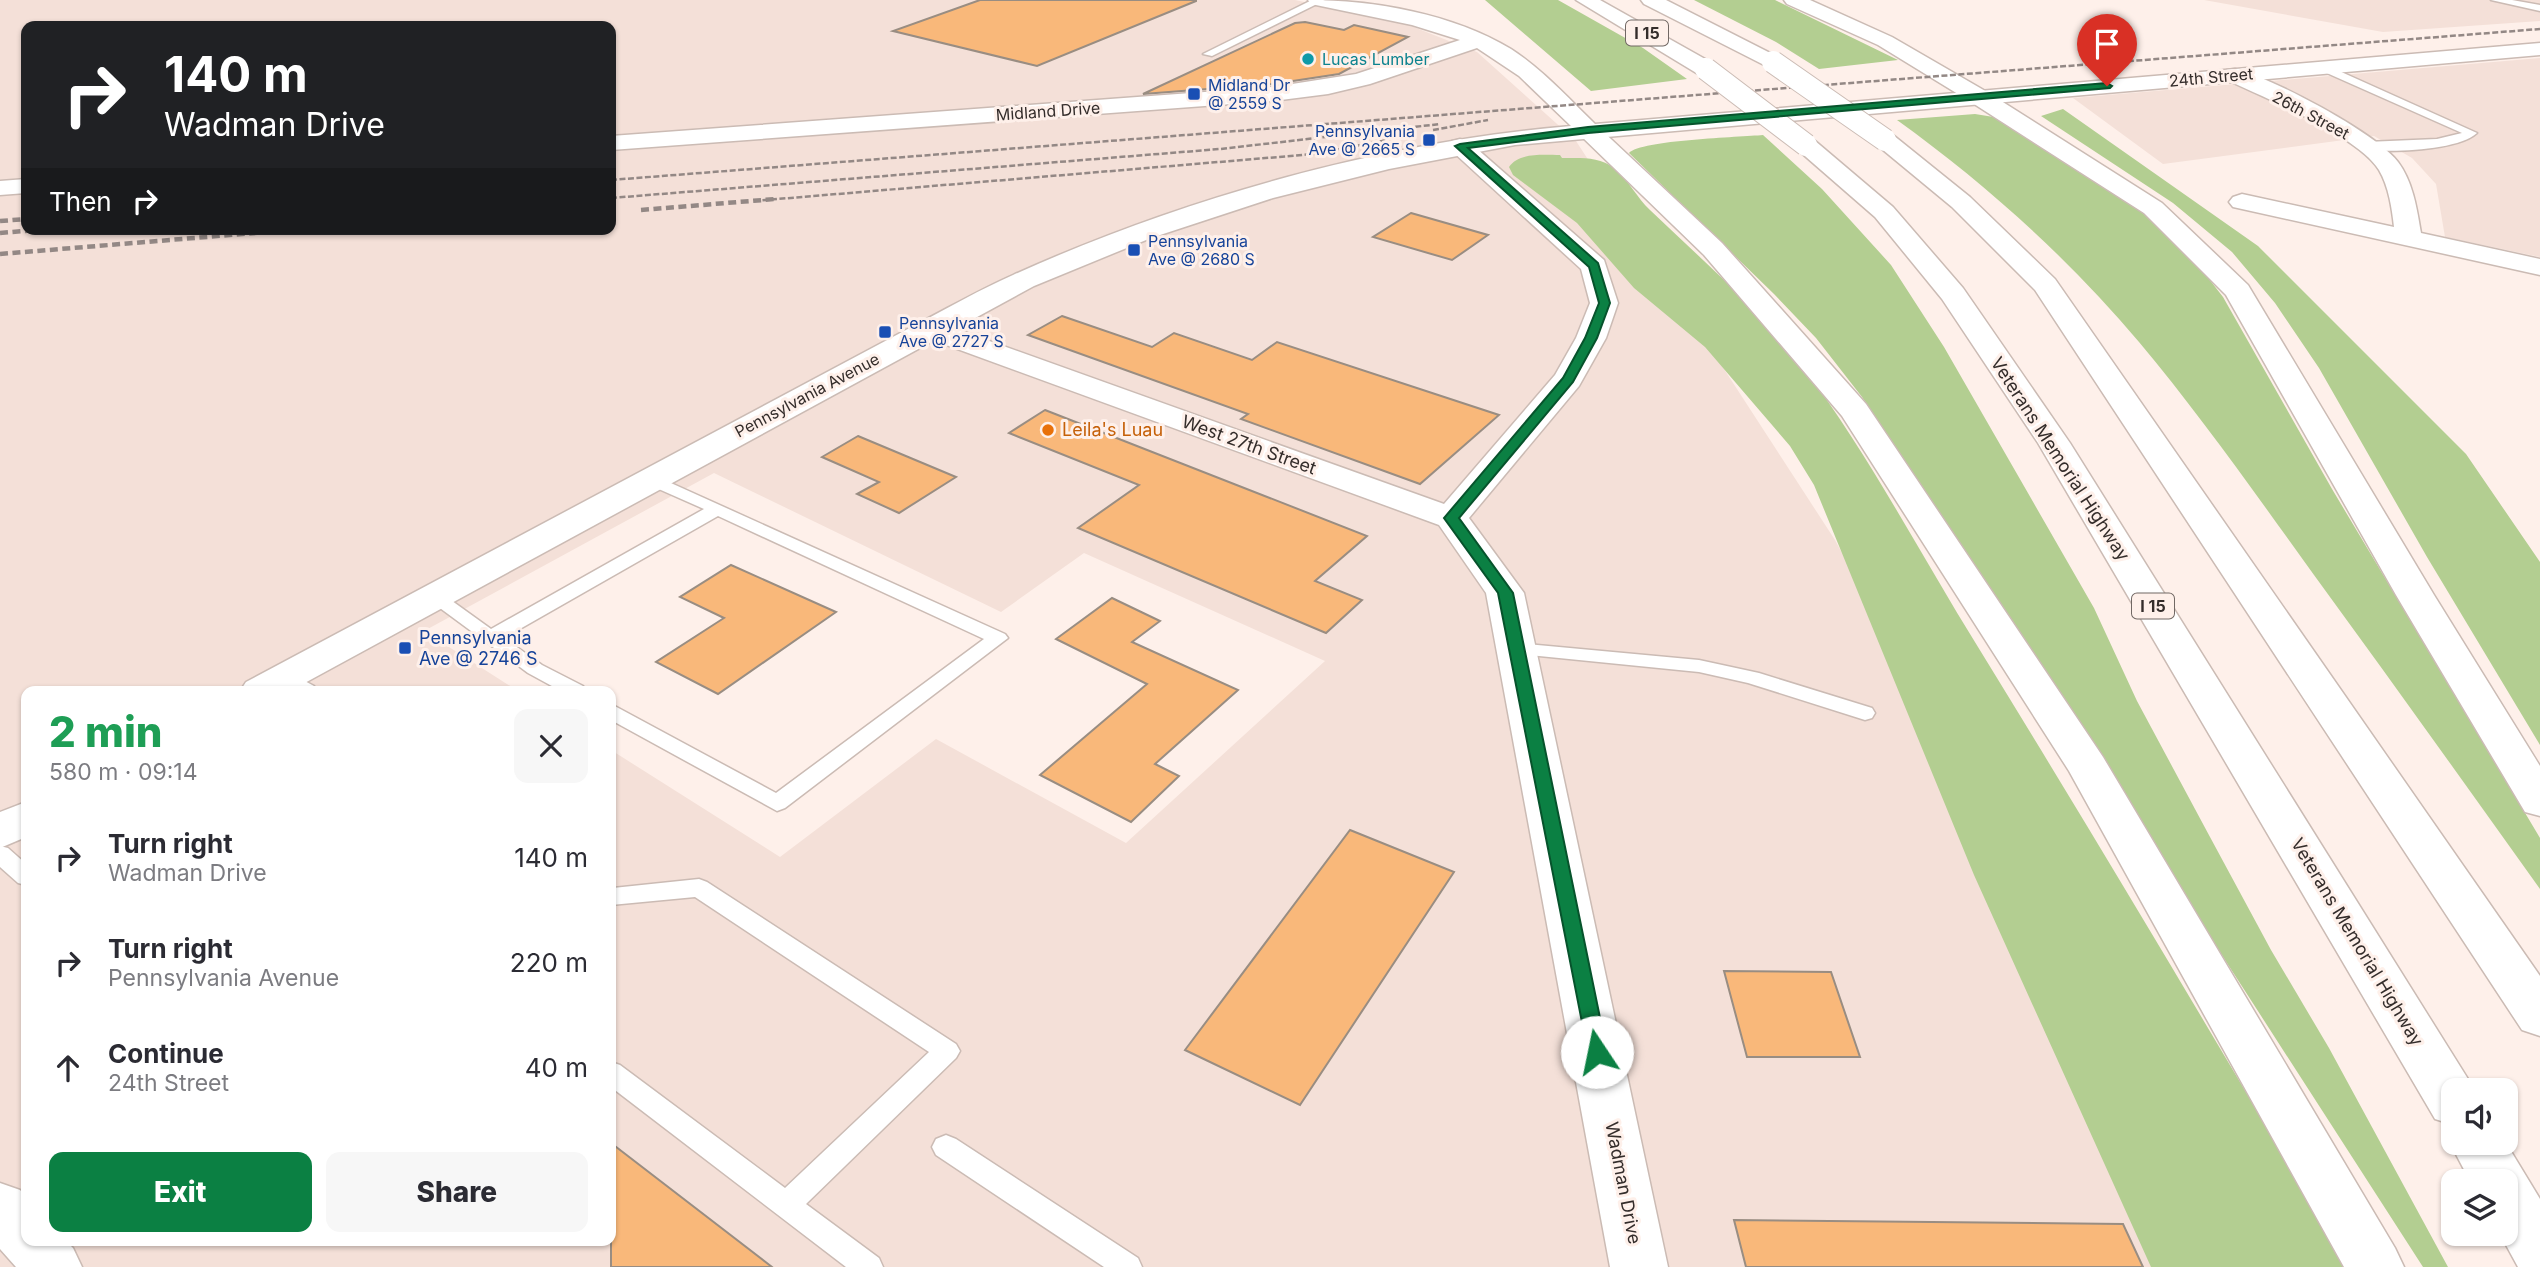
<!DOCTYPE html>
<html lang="en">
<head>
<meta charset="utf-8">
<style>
  body { margin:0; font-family:Inter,sans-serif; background:#f7f7f7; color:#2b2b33; height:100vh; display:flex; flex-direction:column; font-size:26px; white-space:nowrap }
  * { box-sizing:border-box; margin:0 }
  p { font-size:23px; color:#7c7c81 }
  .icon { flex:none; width:38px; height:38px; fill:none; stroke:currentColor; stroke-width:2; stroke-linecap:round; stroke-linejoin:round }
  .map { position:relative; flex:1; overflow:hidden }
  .side { position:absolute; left:21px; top:686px; width:595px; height:560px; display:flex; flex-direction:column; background:#fff; border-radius:14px; box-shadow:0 2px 5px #0004 }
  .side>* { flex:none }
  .banner { position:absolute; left:21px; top:21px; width:595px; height:214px; border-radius:14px; box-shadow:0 2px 5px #0004; background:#202124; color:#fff; overflow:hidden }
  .fabs { position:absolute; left:2441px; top:1078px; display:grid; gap:14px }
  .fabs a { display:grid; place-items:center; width:77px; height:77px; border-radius:14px; background:#fff; box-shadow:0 2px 5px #0004; font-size:35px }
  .pin { position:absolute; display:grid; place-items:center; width:60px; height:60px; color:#fff; margin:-72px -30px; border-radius:50% 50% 50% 0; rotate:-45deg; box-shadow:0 0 7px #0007 }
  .pin .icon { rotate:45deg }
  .me { position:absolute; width:77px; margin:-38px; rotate:349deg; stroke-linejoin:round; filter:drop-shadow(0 0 5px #0008) }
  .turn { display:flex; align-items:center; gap:24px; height:147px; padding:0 28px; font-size:32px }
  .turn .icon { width:91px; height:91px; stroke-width:2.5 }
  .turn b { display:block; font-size:49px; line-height:60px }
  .then { display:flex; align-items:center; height:66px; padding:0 28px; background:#0003; gap:14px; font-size:26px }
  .round { display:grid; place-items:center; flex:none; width:74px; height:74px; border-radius:14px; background:#f7f7f7 }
  .summary { display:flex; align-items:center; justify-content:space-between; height:119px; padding:0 28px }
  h1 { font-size:42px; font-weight:800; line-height:52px; color:#1e9e55 }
  .action { display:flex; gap:14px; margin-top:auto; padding:14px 28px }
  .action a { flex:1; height:80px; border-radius:14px; background:#0b8043; color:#fff; font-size:28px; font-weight:800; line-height:80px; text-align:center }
  .action a+a { background:#f7f7f7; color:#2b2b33 }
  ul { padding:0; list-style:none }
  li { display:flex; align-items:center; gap:21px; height:105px; padding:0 28px }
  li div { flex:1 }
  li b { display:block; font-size:26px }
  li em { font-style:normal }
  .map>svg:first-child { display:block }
</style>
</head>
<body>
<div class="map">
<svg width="2540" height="1267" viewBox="0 0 2540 1267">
  <rect width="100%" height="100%" fill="#fef0ea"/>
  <!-- built -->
  <path fill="#f4e0d8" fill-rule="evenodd" d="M 0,0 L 1295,0 L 1406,24 L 1477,52 L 1576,141 L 1835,540 L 2228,1267 L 0,1267 ZM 26,26 L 611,26 L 611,229 L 26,229 ZM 714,473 L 1001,612 L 1084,553 L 1325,661 L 1126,843 L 936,739 L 780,857 L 611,750 L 611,1241 L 26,1241 L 26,691 L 518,691 L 424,631 Z
    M 2204,0 L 2540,0 L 2540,21 L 2383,32 Z
    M 2540,58 L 2540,257 L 2445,237 L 2436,184 L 2412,158 L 2374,136 L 2163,164 L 2073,98 Z"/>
  <!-- green -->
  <path fill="#b3ce91" d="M 1485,0 L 1558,0 L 1643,48 L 1687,79 L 1591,91 Z
    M 1694,0 L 1775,0 L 1898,60 L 1819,69 L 1776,42 Z
    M 2063,109 L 2258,246 L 2466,454 L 2540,562 L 2540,745 L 2427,557 L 2319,368 L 2275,303 L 2232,252 L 2173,203 L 2041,116 Z
    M 1975,114 L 2006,119 L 2124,196 L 2151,219 L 2202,270 L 2223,297 L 2332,489 L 2540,838 L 2540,889 C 2465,784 2390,679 2314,575 C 2257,496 2201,416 2139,342 C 2068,258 1986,184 1897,120 Z
    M 1763,135 L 1822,189 L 1891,265 L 1944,347 L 2094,608 L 2137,701 L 2210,837 L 2271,950 L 2329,1048 L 2448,1267 L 2423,1267 L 1862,397 L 1816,338 L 1774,294 L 1629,153 C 1641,140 1740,137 1763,135 Z
    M 1560,155 L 1562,158 C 1579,158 1599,156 1614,168 C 1628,179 1637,198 1650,210 C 1702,260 1757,307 1801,364 C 1868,453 1919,552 1978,647 C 2104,852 2227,1059 2349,1267 L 2151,1267 L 1974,875 L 1814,485 L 1790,446 L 1705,347 L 1634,288 L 1577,223 L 1513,175 L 1509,167 C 1519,152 1544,155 1560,155 Z"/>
  <!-- building -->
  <path fill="#f9b87a" stroke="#998d82" stroke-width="2" d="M 980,0 L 1196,0 L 1196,1 L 1037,66 L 893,31 Z
    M 1305,22 L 1344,30 L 1354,25 L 1408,37 L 1339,74 L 1273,84 L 1143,94 L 1295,23 Z
    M 1411,213 L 1488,235 L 1452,260 L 1373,237 Z
    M 1062,316 L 1152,347 L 1174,333 L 1252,360 L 1277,342 L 1499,415 L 1420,484 L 1241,419 L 1248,414 L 1028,335 Z
    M 1045,410 L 1367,536 L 1315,581 L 1362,600 L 1326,633 L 1078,528 L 1139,485 L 1009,433 Z
    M 858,436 L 956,477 L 899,513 L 857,494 L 879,482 L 822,457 Z
    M 731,565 L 836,612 L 718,694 L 656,662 L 724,618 L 680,597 Z
    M 1112,598 L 1160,621 L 1132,642 L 1238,690 L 1155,764 L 1179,776 L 1131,822 L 1040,775 L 1147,684 L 1056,639 Z
    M 1350,830 L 1454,872 L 1300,1105 L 1185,1050 Z
    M 1724,971 L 1831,972 L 1860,1057 L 1747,1057 Z
    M 611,1143 L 772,1267 L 611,1267 Z
    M 1734,1220 L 2123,1224 L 2143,1267 L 1746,1267 Z"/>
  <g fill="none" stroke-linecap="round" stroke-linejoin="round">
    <!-- lane casing -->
    <g stroke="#cbbbb4" stroke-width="3">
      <path id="lane" d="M 1312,0 L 1325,0 L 1212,56 L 1203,54 Z
        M 2491,0 L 2512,0 L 2540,5 L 2540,11 Z
        M 2320,66 L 2328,66 L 2477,133 C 2458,151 2387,153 2362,149 L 2360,146 L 2366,142 L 2437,139 L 2462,133 L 2320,70 Z
        M 651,474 L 1005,634 L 1008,638 L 785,808 L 777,811 L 611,720 L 611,704 L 776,793 L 984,639 L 718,516 L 504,638 L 542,665 L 583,686 L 586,691 L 561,691 L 528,673 L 425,597 L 434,591 L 441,593 L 491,629 L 704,509 L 645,483 L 643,479 L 645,475 Z
        M 1516,643 L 1699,660 L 1759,673 L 1872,708 L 1875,713 L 1872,718 L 1865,720 L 1748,683 L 1699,672 L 1509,653 L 1506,649 L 1509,645 Z
        M 286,671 L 314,686 L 317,691 L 293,691 L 276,677 L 279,673 Z
        M 0,846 L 8,848 L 26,864 L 26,885 L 18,883 L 0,867 Z
        M 699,879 L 707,882 L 956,1044 L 960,1051 L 956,1058 L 806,1204 L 879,1258 L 883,1267 L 846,1267 L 611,1087 L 611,1062 L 620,1065 L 785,1188 L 929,1052 L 695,897 L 611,905 L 611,889 L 613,888 Z
        M 946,1135 L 956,1139 L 1138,1258 L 1142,1267 L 1104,1267 L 936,1155 L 932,1147 L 936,1139 Z"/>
    </g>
    <!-- street casing -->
    <g stroke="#cbbbb4" stroke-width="3">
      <path id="street" d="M 1784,0 L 1810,0 L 1892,37 L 1987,92 L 1990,97 L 1987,102 L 1971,102 L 1878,45 L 1787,4 Z
        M 2235,69 C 2271,77 2376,133 2398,162 C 2413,182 2417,209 2421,233 L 2540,259 L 2540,275 L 2233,207 L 2229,202 L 2233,197 L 2242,194 L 2394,227 C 2392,209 2389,187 2379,170 C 2358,136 2265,98 2227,80 L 2224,75 L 2227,70 Z
        M 1460,139 L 1468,141 L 1604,260 L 1618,303 L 1606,338 L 1579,386 L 1469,518 L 1524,593 L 1668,1267 L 1610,1267 L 1486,593 L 1439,525 L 919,335 L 914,329 L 919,323 L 929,320 L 939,323 L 1444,504 L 1555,375 L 1576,338 L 1590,303 L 1581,269 L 1452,151 L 1448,146 L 1452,141 Z
        M 0,1183 L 20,1190 L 26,1197 L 26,1241 L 66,1241 L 73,1248 L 82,1267 L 16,1267 L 0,1249 Z"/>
    </g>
    <!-- secondary casing -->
    <g stroke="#cbbbb4" stroke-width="3">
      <path id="secondary" d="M 1308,0 C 1375,0 1453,14 1511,49 C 1542,69 1568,98 1595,124 L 2540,43 L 2540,55 L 1515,145 L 1389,169 L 1273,198 L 1151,238 L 1034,286 L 290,691 L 240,691 L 246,682 L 919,323 C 950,307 981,289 1013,275 C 1186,197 1383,142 1571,126 L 1519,76 L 1477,48 L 1370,84 L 1328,94 L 1273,101 L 611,150 L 611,136 L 1273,87 L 1356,74 L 1460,40 L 1412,25 L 1311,4 Z
        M 26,179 L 26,193 L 0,195 L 0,181 Z
        M 26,802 L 26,837 L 0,848 L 0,812 Z"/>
    </g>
    <!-- highway casing -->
    <g stroke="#cbbbb4" stroke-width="3">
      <path id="highway" d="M 1576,0 L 1600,0 L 1714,64 L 1717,69 L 1714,74 L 1698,74 Z
        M 1641,0 L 1666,0 L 1780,58 L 1784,62 L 1780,66 L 1766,66 L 1644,4 Z
        M 1979,90 L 1987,92 L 2162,203 L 2248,285 L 2434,595 L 2540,766 L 2540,816 L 2525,812 L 2396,595 L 2226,295 L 2144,213 L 1971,102 L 1968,97 L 1971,92 Z
        M 1588,123 L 1596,125 L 1722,243 L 1866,404 L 2103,757 L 2395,1248 L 2404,1267 L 2344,1267 L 2069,771 L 1842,416 L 1704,255 L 1580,135 L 1576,130 L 1580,125 Z
        M 1885,133 L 1893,135 L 1970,197 L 2055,279 L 2540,976 L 2540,1036 L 2522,1030 L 2035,290 L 1952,207 L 1877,145 L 1873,140 L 1877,135 Z
        M 1806,138 L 1814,140 L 1893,207 L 1963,288 L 2070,443 L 2473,1087 L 2474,1090 L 2454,1090 L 2454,1125 L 2435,1119 L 2038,443 L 1942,299 L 1875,217 L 1798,150 L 1794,145 L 1798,140 Z
        M 2454,1136 L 2454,1143 L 2506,1143 L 2540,1199 L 2540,1267 L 2518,1267 L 2500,1234 L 2506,1234 L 2506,1181 L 2470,1181 L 2450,1143 Z"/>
    </g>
    <!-- lane -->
    <use href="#lane" fill="#fff" fill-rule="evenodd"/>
    <!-- street -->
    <use href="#street" fill="#fff" fill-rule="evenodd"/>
    <!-- secondary -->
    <use href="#secondary" fill="#fff" fill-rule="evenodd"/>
    <!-- highway -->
    <use href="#highway" fill="#fff" fill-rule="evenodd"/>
    <!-- rail-far1 -->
    <path stroke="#938885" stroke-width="2.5" stroke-dasharray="6 2.5" stroke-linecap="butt" d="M 1433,130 L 1488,120
      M 611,180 L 2540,29
      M 611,198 L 1220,149 L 1440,124
      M 754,201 L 1314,154 L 1387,140"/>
    <!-- rail -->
    <path stroke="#938885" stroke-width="4.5" stroke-dasharray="8 4.5" stroke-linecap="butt" d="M 641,210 L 775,199
      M 0,221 L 26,219
      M 0,233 L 49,229
      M 0,254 L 303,229"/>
    <!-- highway-bridge casing -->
    <g stroke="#cbbbb4" stroke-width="24" stroke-linecap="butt">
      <path id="highway-bridge" d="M 1773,62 L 1885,140
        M 1706,69 L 1806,145"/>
    </g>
    <!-- highway-bridge -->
    <use href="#highway-bridge" stroke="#fff" stroke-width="22"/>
  </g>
  <!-- route -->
  <path fill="#0b8043" stroke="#07532c" stroke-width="2" d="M 2107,83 L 2112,86 L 2110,88 L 1588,133 L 1468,148 L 1598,263 L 1610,303 L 1597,338 L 1573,382 L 1459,518 L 1513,593 L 1607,1052 L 1604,1058 L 1597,1061 L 1589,1058 L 1498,593 L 1444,518 L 1563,378 L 1585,338 L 1599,303 L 1589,267 L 1455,146 L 1460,144 L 1588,127 Z"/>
  <!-- markers -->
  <circle fill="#0f9aa8" stroke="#fef0ea" stroke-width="2.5" cx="1308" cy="59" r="7"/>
  <g fill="#1a4fb4" stroke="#fef0ea" stroke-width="2.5">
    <rect x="1187" y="87" width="14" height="14" rx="3.5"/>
    <rect x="1422" y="133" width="14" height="14" rx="3.5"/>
    <rect x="1127" y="243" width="14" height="14" rx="3.5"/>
    <rect x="878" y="325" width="14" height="14" rx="3.5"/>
    <rect x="398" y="641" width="14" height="14" rx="3.5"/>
  </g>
  <circle fill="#e8710a" stroke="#fef0ea" stroke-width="2.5" cx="1048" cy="430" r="7"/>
  <g text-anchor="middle" stroke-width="6" stroke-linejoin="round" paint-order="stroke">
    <!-- shield labels -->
    <g fill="#fef0ea" stroke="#716864" stroke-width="2">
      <rect x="1626" y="20.5" width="42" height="25" rx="5"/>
      <rect x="2132" y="593.5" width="42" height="25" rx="5"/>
    </g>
    <g font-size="16" font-weight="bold" fill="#342d2b">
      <text x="1647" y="39">I 15</text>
      <text x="2153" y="612">I 15</text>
    </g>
    <!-- far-culture labels -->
    <g font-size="16" fill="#0d838f" stroke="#fef0ea" text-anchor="start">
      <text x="1322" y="65">Lucas Lumber</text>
    </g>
    <!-- far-street labels -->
    <g font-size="16" fill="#342d2b" stroke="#fef0ea">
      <text transform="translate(2211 77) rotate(-5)" y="6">24th Street</text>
      <text transform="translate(1048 111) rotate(-4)" y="6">Midland Drive</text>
      <text transform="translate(2311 115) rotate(28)" y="6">26th Street</text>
      <text transform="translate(807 395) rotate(-28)" y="6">Pennsylvania Avenue</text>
    </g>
    <!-- far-transit labels -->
    <g font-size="16" fill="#164399" stroke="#fef0ea" text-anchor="start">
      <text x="1208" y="91">Midland Dr<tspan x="1208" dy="18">@ 2559 S</tspan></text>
      <text x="1415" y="137" text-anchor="end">Pennsylvania<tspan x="1415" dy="18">Ave @ 2665 S</tspan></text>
      <text x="1148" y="247">Pennsylvania<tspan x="1148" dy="18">Ave @ 2680 S</tspan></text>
      <text x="899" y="329">Pennsylvania<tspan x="899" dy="18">Ave @ 2727 S</tspan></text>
    </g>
    <!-- food labels -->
    <g font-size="18" fill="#c56008" stroke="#fef0ea" text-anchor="start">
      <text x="1062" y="436">Leila's Luau</text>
    </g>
    <!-- street labels -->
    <g font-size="18" fill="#342d2b" stroke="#fef0ea">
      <text transform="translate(1249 445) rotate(20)" y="6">West 27th Street</text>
      <text transform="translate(2060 459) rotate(57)" y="6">Veterans Memorial Highway</text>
      <text transform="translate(2357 942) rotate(59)" y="6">Veterans Memorial Highway</text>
      <text transform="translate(1623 1183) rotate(79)" y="6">Wadman Drive</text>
    </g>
    <!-- transit labels -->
    <g font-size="18" fill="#164399" stroke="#fef0ea" text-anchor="start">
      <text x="419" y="644">Pennsylvania<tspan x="419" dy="21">Ave @ 2746 S</tspan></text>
    </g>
  </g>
</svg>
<div class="fabs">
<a><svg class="icon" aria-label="sound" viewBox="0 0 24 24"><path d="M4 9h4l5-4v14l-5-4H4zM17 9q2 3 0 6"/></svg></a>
<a><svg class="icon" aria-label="layers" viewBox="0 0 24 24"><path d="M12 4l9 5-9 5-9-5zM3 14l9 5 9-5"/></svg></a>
</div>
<div class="pin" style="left:2107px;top:86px;background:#d93025"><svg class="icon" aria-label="arrive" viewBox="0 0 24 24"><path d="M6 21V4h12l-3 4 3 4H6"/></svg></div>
<svg class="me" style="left:1597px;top:1052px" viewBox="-20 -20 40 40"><circle r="19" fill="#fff"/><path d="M0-13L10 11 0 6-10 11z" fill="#0b8043"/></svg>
<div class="banner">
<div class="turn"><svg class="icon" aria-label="right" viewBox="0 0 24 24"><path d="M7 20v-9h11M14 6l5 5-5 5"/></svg><div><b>140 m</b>Wadman Drive</div></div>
<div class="then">Then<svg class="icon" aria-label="right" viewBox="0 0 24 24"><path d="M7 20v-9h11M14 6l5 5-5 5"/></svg></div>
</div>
<section class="side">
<div class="summary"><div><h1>2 min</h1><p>580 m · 09:14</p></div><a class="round"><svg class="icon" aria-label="close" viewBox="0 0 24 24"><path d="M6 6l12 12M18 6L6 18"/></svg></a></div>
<ul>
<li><svg class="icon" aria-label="right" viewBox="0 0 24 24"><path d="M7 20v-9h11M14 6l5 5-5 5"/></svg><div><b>Turn right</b><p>Wadman Drive</p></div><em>140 m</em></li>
<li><svg class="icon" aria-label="right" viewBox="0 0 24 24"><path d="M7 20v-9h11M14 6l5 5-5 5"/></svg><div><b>Turn right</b><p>Pennsylvania Avenue</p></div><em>220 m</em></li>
<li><svg class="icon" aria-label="ahead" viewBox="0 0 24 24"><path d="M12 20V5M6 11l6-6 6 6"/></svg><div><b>Continue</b><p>24th Street</p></div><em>40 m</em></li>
</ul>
<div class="action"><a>Exit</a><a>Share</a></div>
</section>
</div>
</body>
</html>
